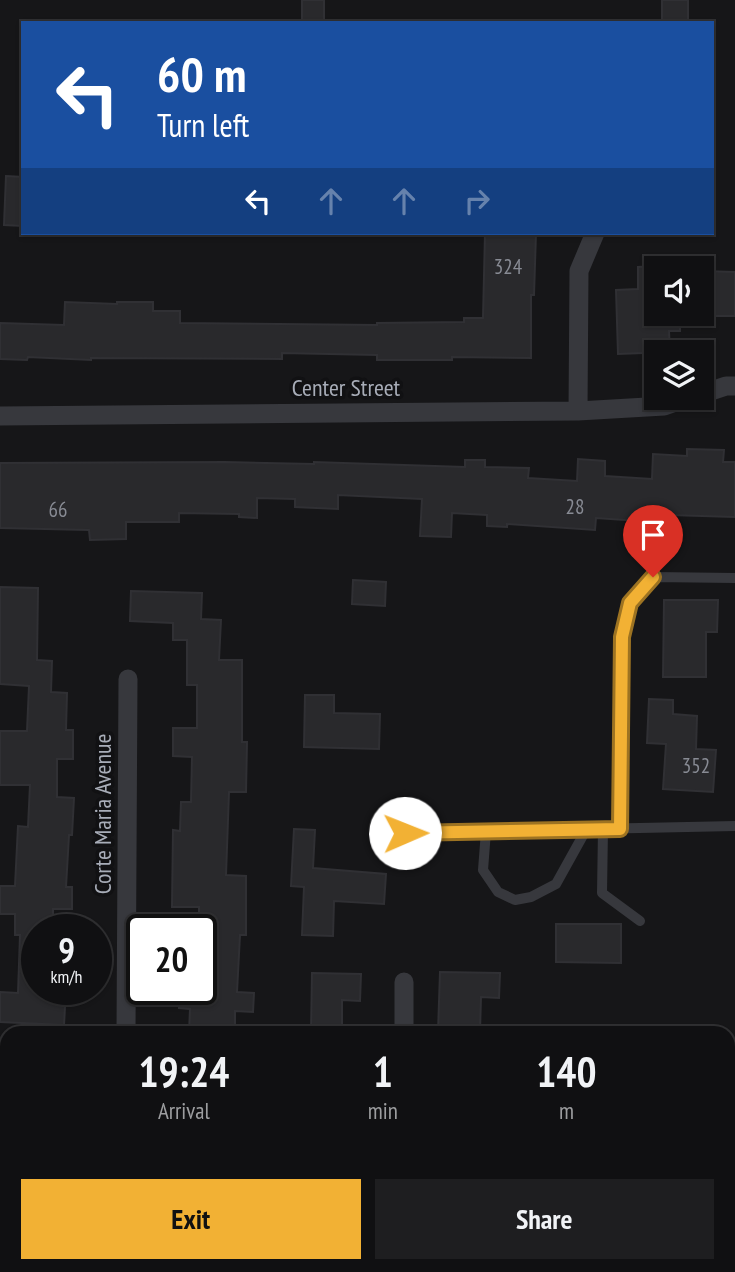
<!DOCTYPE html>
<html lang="en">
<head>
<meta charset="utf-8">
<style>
  body { margin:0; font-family:"PT Sans Narrow",sans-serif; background:#1e1e20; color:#f1f3f6; height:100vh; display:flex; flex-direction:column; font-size:26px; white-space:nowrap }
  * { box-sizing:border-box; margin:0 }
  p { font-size:23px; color:#9c9d9f }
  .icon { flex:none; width:38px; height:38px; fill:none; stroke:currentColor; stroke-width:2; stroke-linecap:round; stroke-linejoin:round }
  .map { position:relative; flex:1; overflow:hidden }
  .drawer { position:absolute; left:0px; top:1026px; width:735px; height:247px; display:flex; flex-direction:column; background:#101012; border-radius:21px 21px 0 0; box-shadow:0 2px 5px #0004,0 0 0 2px #303032 }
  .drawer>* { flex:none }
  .hud { position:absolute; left:21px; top:21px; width:693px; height:214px; border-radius:0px; box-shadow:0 2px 5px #0004,0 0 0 2px #303032; background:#1a4fa0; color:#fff; overflow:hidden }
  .fabs { position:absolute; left:644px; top:256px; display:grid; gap:14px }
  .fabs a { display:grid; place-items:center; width:70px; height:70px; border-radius:0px; background:#101012; box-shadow:0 2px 5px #0004,0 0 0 2px #303032; font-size:35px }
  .speed { position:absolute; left:21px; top:914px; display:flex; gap:14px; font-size:35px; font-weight:700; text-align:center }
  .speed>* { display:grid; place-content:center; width:91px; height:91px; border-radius:50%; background:#101012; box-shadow:0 2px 5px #0004,0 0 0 2px #303032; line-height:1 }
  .speed small { font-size:18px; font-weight:400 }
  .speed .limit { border:4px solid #111; border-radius:10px; background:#fff; color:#111 }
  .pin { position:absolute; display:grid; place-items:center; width:60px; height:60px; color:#fff; margin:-72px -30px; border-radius:50% 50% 50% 0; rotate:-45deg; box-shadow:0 0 7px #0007 }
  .pin .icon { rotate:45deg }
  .me { position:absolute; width:77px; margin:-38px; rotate:89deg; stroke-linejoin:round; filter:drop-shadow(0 0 5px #0008) }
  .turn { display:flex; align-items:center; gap:24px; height:147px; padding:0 21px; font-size:32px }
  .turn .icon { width:91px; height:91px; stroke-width:2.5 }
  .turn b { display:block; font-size:49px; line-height:60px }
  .lanes { display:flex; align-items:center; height:66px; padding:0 21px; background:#0003; justify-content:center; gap:35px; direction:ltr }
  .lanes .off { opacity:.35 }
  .eta { display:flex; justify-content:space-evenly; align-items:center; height:119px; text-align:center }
  .eta b { font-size:42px; font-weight:700; line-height:49px }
  .cta { display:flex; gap:14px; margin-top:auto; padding:14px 21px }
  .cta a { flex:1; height:80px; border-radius:0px; background:#f2b134; color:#111; font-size:28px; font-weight:700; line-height:80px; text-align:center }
  .cta a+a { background:#1e1e20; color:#f1f3f6 }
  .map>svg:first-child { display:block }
</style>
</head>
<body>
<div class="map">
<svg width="735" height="1272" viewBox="0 0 735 1272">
  <rect width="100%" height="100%" fill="#161618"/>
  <!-- building -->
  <path fill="#29292c" stroke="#303034" stroke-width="2" d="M 302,0 L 324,0 L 324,22 L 302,22 Z
    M 662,0 L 688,0 L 688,23 L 662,23 Z
    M 6,176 L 23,177 L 23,226 L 4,225 Z
    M 485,233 L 536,233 L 534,295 L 531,295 L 531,358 L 452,357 L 452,360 L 377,360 L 377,355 L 282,353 L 282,359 L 91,358 L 91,360 L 28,357 L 27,360 L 0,359 L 0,323 L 64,325 L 65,302 L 117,304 L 117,302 L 153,302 L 153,311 L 180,311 L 180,323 L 377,325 L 377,323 L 464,322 L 464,318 L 483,318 Z
    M 656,266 L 656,313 L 680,313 L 680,331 L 669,331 L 670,352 L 618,354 L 616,290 L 638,289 L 638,267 Z
    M 702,271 L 735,272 L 735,316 L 702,316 Z
    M 687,449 L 724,450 L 723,462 L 735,462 L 735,517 L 669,515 L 668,523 L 596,518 L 595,530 L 507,524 L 507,527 L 487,526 L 487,515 L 452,513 L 451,537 L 420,536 L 422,499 L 338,495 L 338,509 L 295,507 L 295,499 L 257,498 L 257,518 L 239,517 L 239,514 L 179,513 L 179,522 L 126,522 L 126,539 L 90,540 L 89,530 L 0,528 L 0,463 L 225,462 L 314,464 L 314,462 L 465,467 L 465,460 L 485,460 L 485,467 L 529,468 L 528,478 L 577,481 L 578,459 L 605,461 L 605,476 L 652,479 L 653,454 L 687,456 Z
    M 353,580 L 386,582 L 385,606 L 352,604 Z
    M 0,587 L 38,588 L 37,660 L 52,661 L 51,692 L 67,693 L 66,730 L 73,730 L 73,759 L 57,759 L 57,797 L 74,798 L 72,835 L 69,835 L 66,887 L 72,887 L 72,909 L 53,909 L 53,929 L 37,929 L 37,989 L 66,989 L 64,1025 L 0,1022 L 0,992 L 18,993 L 20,935 L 15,935 L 15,914 L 0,914 L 0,886 L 15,886 L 18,826 L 28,827 L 30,785 L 0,785 L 0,731 L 27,731 L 29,686 L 0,684 Z
    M 131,591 L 202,593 L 201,619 L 221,620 L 219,660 L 242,660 L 242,742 L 247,742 L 246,792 L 229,792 L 226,875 L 246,876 L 246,935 L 240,935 L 237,992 L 254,993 L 253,1012 L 235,1011 L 235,1032 L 189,1032 L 190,1009 L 179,1008 L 180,989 L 201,989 L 201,929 L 199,929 L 199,907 L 172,907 L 173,830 L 180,831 L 181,802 L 191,802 L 192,757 L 173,756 L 173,728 L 197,728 L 197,685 L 187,685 L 187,640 L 173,640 L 173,623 L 130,621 Z
    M 664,600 L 718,600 L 717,632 L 706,632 L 706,677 L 663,677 Z
    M 305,695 L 334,695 L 334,713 L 380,714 L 379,749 L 304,747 Z
    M 649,699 L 673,700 L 673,714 L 697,716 L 696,749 L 716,750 L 713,792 L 663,789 L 666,744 L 647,743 Z
    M 294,829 L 315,830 L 313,868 L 386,874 L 384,904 L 334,901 L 333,936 L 302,935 L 304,887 L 291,886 Z
    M 556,924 L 621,924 L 621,963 L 556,962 Z
    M 440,972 L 500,973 L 499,998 L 481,997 L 480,1032 L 438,1032 Z
    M 312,973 L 361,974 L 360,1001 L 342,1000 L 342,1032 L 311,1032 Z"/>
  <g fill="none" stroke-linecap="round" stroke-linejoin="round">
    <!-- service -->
    <path stroke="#37383d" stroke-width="10" d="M 603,829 L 602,893 L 640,921
      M 620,829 L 622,637 L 630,603 L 653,577 L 735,578
      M 486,831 L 483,870 L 498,892 L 515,900 L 531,897 L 556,884 L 586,830
      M 405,833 L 735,826"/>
    <!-- minor -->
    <path stroke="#37383d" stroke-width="19" d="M 702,394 L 726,386 L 735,386
      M 578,411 L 579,271 L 595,233
      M 0,416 L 578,411 L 664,406 L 690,397
      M 126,1032 L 128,679
      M 404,1032 L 404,982
      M 124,1272 L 125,1265
      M 402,1272 L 402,1265"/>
  </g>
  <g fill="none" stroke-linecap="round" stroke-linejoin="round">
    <!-- route casing -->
    <g stroke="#9d7322" stroke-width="18">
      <path id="route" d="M 405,833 L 620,829 L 622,637 L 630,603 L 653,577"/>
    </g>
    <!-- route -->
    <use href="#route" stroke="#f2b134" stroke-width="12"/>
  </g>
  <g text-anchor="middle" stroke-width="7" stroke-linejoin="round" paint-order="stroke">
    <!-- number labels -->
    <g font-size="21" fill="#888b94">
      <text x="508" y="274">324</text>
      <text x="575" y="514">28</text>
      <text x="58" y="517">66</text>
      <text x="696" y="773">352</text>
    </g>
    <!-- street labels -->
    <g font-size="24" fill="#a8adb8" stroke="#111113">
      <text x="346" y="396">Center Street</text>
      <text transform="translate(103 814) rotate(-90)" y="8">Corte Maria Avenue</text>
    </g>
  </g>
</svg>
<div class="fabs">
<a><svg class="icon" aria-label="sound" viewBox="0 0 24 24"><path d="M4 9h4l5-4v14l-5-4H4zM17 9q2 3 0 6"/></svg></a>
<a><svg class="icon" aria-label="layers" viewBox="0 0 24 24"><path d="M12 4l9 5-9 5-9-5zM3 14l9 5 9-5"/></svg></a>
</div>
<div class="speed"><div>9<small>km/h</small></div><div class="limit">20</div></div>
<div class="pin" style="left:653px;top:577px;background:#d93025"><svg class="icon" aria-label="arrive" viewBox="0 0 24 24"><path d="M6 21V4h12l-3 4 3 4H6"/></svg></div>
<svg class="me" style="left:405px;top:833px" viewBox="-20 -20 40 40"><circle r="19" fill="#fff"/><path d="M0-13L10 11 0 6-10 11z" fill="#f2b134"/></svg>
<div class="hud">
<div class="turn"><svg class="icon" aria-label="left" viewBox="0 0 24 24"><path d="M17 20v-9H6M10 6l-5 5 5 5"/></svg><div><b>60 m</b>Turn left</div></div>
<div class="lanes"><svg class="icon" aria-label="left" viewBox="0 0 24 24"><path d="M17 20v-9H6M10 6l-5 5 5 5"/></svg><svg class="icon off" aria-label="ahead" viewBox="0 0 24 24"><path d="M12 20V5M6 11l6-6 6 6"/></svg><svg class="icon off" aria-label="ahead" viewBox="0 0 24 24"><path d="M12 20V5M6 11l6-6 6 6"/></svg><svg class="icon off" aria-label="right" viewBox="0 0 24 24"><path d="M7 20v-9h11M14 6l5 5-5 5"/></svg></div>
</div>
<section class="drawer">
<div class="eta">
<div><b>19:24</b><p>Arrival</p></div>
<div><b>1</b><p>min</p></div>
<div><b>140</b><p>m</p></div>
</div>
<div class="cta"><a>Exit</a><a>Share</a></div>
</section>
</div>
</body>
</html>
